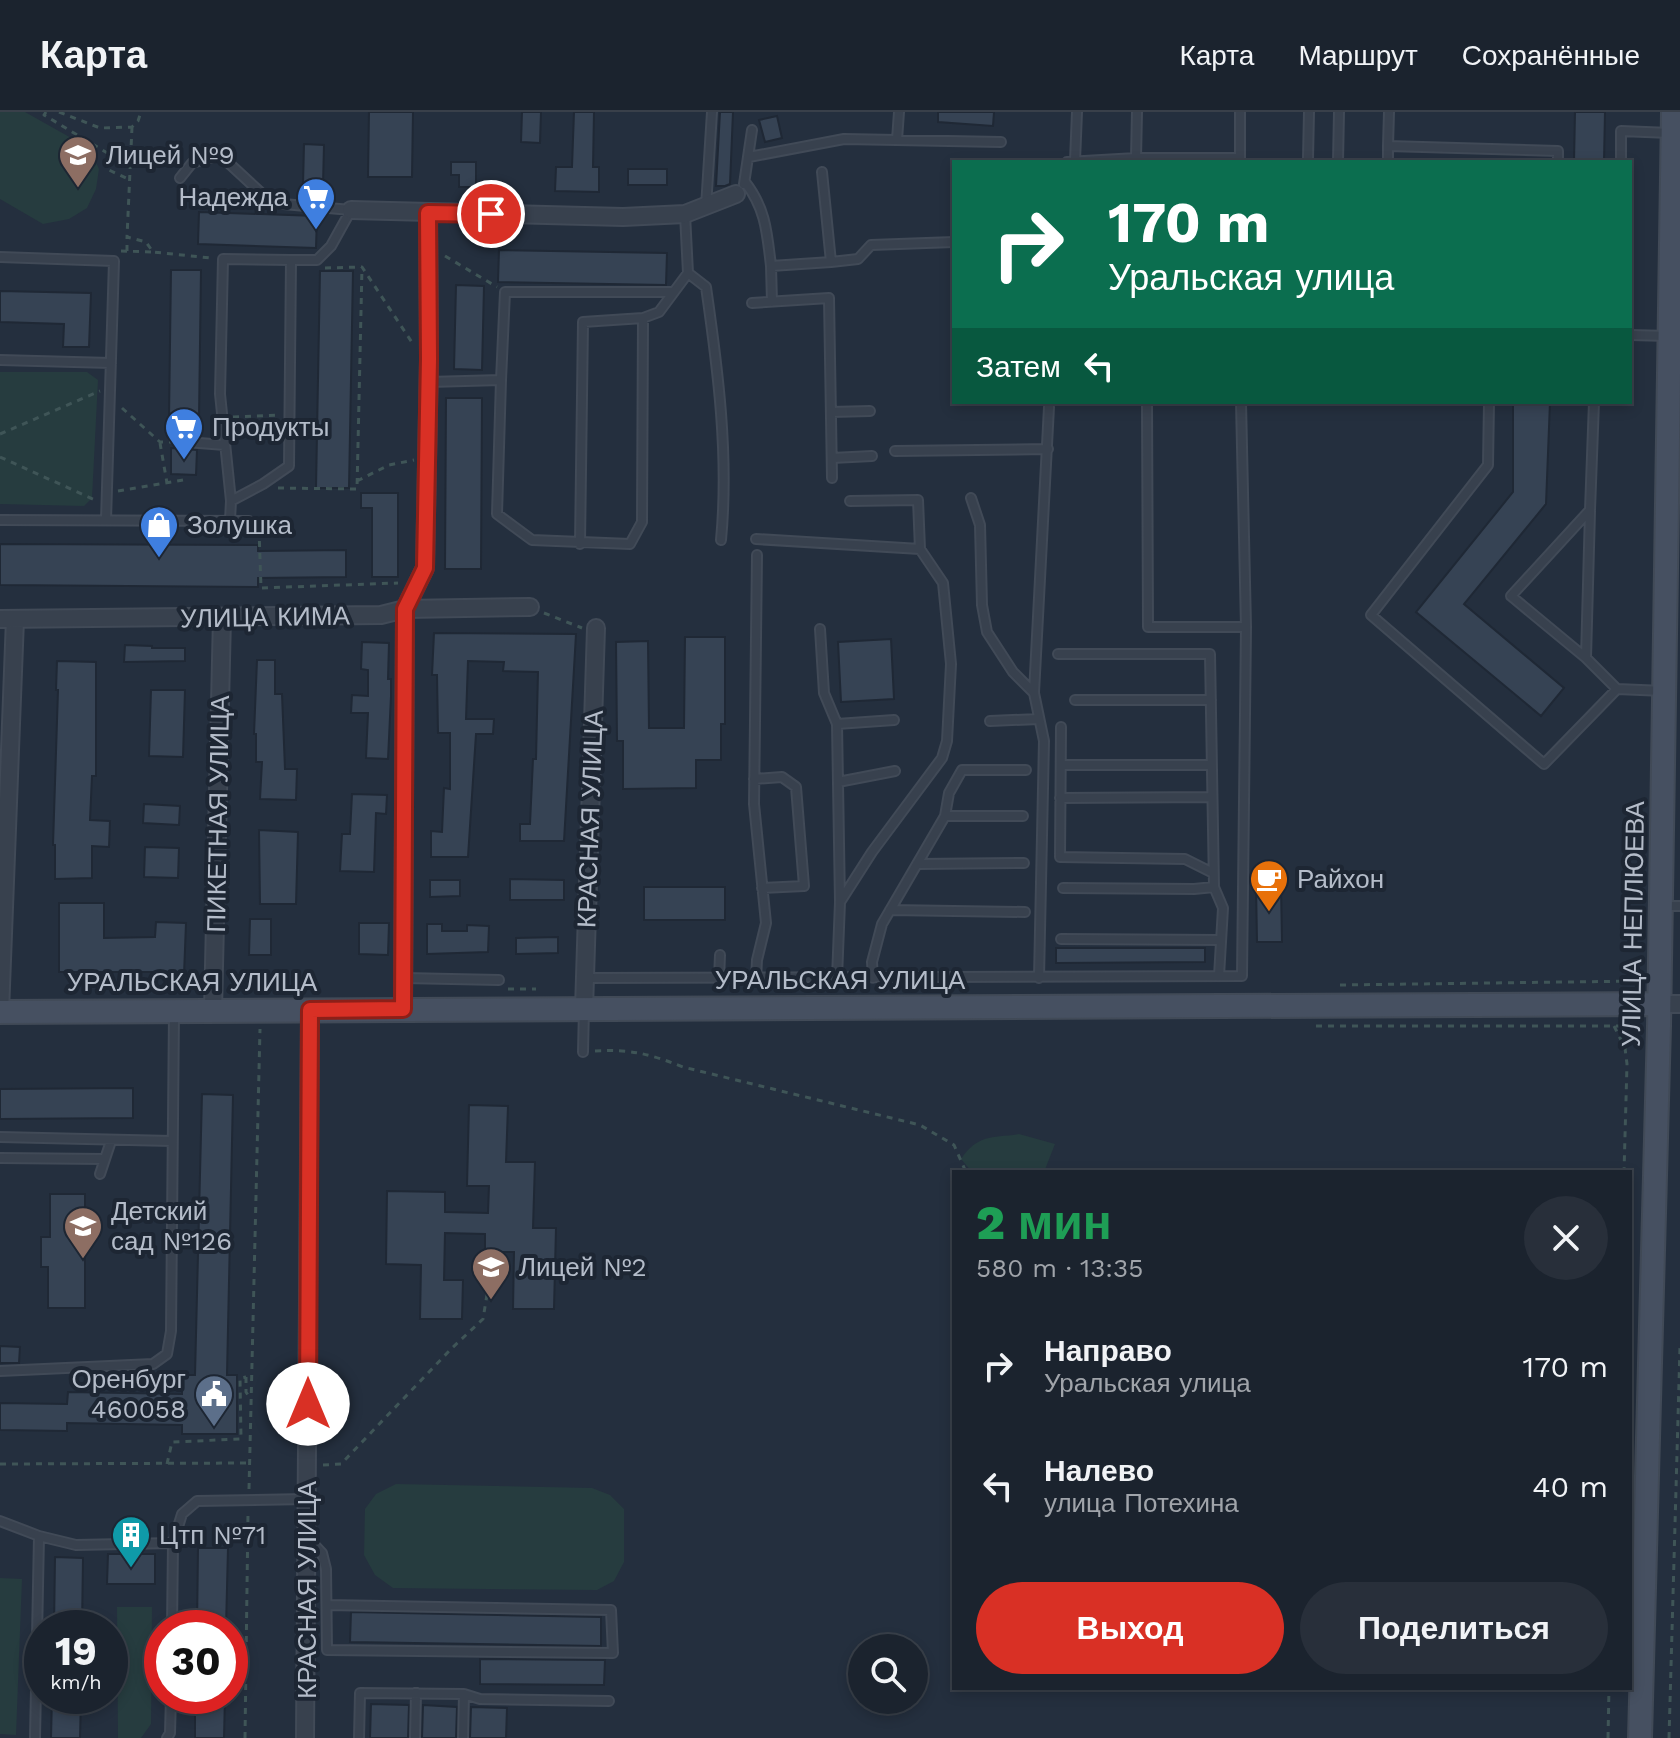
<!DOCTYPE html>
<html lang="ru">
<head>
<meta charset="utf-8">
<style>
  body { margin:0; font-family:"Work Sans",sans-serif; background:#282f3a; color:#f1f3f6; height:100vh; display:flex; flex-direction:column; font-size:30px; white-space:nowrap }
  * { box-sizing:border-box; margin:0 }
  p { font-size:26px; color:#a0a4aa }
  .icon { flex:none; width:44px; height:44px; fill:none; stroke:currentColor; stroke-width:2; stroke-linecap:round; stroke-linejoin:round }
  .map { position:relative; flex:1; overflow:hidden }
  .side { position:absolute; left:952px; top:1058px; width:680px; height:520px; display:flex; flex-direction:column; background:#1b232e; border-radius:0px; box-shadow:0 4px 12px #0003,0 0 0 2px #39404a }
  .side>* { flex:none }
  .top-card { position:absolute; left:952px; top:48px; width:680px; height:244px; border-radius:0px; box-shadow:0 4px 12px #0003,0 0 0 2px #39404a; background:#0b6e4f; color:#fff; overflow:hidden }
  .controls { position:absolute; left:848px; top:1522px; display:grid; gap:16px }
  .controls a { display:grid; place-items:center; width:80px; height:80px; border-radius:50%; background:#1b232e; box-shadow:0 4px 12px #0003,0 0 0 2px #39404a; font-size:40px }
  .speed { position:absolute; left:24px; top:1498px; display:flex; gap:16px; font-size:40px; font-weight:700; text-align:center }
  .speed>* { display:grid; place-content:center; width:104px; height:104px; border-radius:50%; background:#1b232e; box-shadow:0 4px 12px #0003,0 0 0 2px #39404a; line-height:1 }
  .speed small { font-size:20px; font-weight:400 }
  .speed .limit { border:12px solid #d22; background:#fff; color:#111 }
  .pin { position:absolute; display:grid; place-items:center; width:68px; height:68px; color:#fff; margin:-34px; border:4px solid #fff; border-radius:50%; box-shadow:0 2px 8px #0007 }
  .me { position:absolute; width:88px; margin:-44px; rotate:0deg; stroke-linejoin:round; filter:drop-shadow(0 0 6px #0008) }
  .turn { display:flex; align-items:center; gap:28px; height:168px; padding:0 24px; font-size:36px }
  .turn .icon { width:104px; height:104px; stroke-width:2.5 }
  .turn b { display:block; font-size:56px; line-height:68px }
  .then { display:flex; align-items:center; height:76px; padding:0 24px; background:#0003; gap:16px; font-size:30px }
  .round { display:grid; place-items:center; flex:none; width:84px; height:84px; border-radius:42px; background:#282f3a }
  .overview { display:flex; align-items:center; justify-content:space-between; height:136px; padding:0 24px }
  h1 { font-size:48px; font-weight:800; line-height:60px; color:#1e9e55 }
  .cta { display:flex; gap:16px; margin-top:auto; padding:16px 24px }
  .cta a { flex:1; height:92px; border-radius:48px; background:#d93025; color:#fff; font-size:32px; font-weight:800; line-height:92px; text-align:center }
  .cta a+a { background:#282f3a; color:#f1f3f6 }
  ul { padding:0; list-style:none }
  li { display:flex; align-items:center; gap:24px; height:120px; padding:0 24px }
  li div { flex:1 }
  li b { display:block; font-size:30px }
  li em { font-style:normal }
  header { display:flex; align-items:center; gap:48px; box-sizing:border-box; height:112px; padding:0 40px; background:#1b232e; border-bottom:2px solid #39404a }
  header strong { font-size:38px }
  nav { display:flex; gap:44px; margin-inline-start:auto; font-size:28px }
  .map>svg:first-child { display:block }
</style>
</head>
<body>
<header>
<strong>Карта</strong>
<nav><a>Карта</a><a>Маршрут</a><a>Сохранённые</a></nav>
</header>
<div class="map">
<svg width="1680" height="1626" viewBox="0 0 1680 1626">
  <rect width="100%" height="100%" fill="#242f3e"/>
  <!-- green -->
  <path fill="#263c3f" d="M 0,0 L 25,0 L 89,36 L 99,57 L 96,77 L 87,96 L 69,107 L 43,112 L 0,87 Z
    M 0,260 L 87,260 L 98,268 L 92,386 L 84,394 L 0,392 Z
    M 1019,1022 L 1055,1032 L 1044,1060 L 972,1060 L 961,1047 C 978,1022 991,1026 1019,1022 Z
    M 396,1372 L 592,1376 L 610,1383 L 624,1397 L 624,1450 L 614,1469 L 597,1478 L 393,1476 L 375,1463 L 364,1443 L 365,1397 L 376,1382 Z
    M 0,1466 L 22,1467 L 16,1623 L 0,1622 Z
    M 117,1495 L 152,1495 L 151,1612 L 141,1626 L 118,1626 Z"/>
  <!-- building -->
  <path fill="#364354" stroke="#1f2835" stroke-width="2" d="M 369,0 L 413,0 L 412,65 L 368,65 Z
    M 522,0 L 541,0 L 540,31 L 521,30 Z
    M 574,0 L 594,0 L 593,55 L 599,55 L 599,80 L 555,79 L 556,55 L 572,55 Z
    M 720,0 L 733,0 L 730,72 L 725,74 L 716,74 Z
    M 938,0 L 994,0 L 993,14 L 938,10 Z
    M 1575,0 L 1605,0 L 1604,50 L 1574,50 Z
    M 777,4 L 782,26 L 765,30 L 759,8 Z
    M 304,32 L 324,33 L 323,73 L 303,73 Z
    M 451,50 L 476,50 L 476,75 L 459,75 L 459,63 L 451,63 Z
    M 628,57 L 667,57 L 667,73 L 628,73 Z
    M 199,100 L 317,104 L 316,136 L 198,132 Z
    M 499,138 L 667,141 L 666,173 L 498,170 Z
    M 171,158 L 201,158 L 199,306 L 169,306 Z
    M 320,159 L 353,159 L 349,376 L 316,376 Z
    M 456,173 L 484,174 L 482,258 L 454,257 Z
    M 0,179 L 91,181 L 89,235 L 63,235 L 64,212 L 0,210 Z
    M 446,286 L 482,286 L 481,457 L 445,457 Z
    M 1513,290 L 1550,290 L 1546,392 L 1464,492 L 1564,576 L 1541,604 L 1416,500 L 1513,380 Z
    M 171,336 L 197,338 L 196,363 L 171,362 Z
    M 361,381 L 398,381 L 398,465 L 372,465 L 372,396 L 361,396 Z
    M 0,432 L 258,433 L 258,439 L 346,438 L 346,465 L 258,466 L 258,475 L 0,473 Z
    M 434,521 L 576,522 L 564,729 L 520,729 L 520,712 L 530,712 L 533,647 L 536,647 L 538,560 L 503,559 L 504,550 L 468,549 L 466,607 L 494,607 L 493,622 L 476,622 L 468,745 L 431,745 L 431,719 L 442,720 L 444,676 L 450,677 L 450,621 L 438,621 L 437,563 L 432,563 Z
    M 685,525 L 725,525 L 725,612 L 721,612 L 721,648 L 696,648 L 696,676 L 623,677 L 623,629 L 617,629 L 616,530 L 648,529 L 649,616 L 684,616 Z
    M 891,527 L 894,587 L 841,590 L 838,530 Z
    M 362,530 L 389,531 L 388,567 L 391,567 L 391,584 L 388,647 L 366,646 L 368,601 L 351,601 L 352,583 L 368,584 L 368,558 L 361,557 Z
    M 125,533 L 152,534 L 152,536 L 185,536 L 185,549 L 124,550 Z
    M 257,548 L 275,548 L 275,582 L 282,582 L 285,657 L 297,657 L 296,688 L 260,687 L 262,650 L 256,650 L 256,622 L 254,622 Z
    M 57,549 L 96,550 L 96,664 L 92,664 L 90,708 L 110,709 L 109,735 L 92,734 L 92,766 L 55,767 L 55,733 L 53,733 L 58,578 L 56,578 Z
    M 151,578 L 185,578 L 183,645 L 149,644 Z
    M 352,682 L 387,683 L 386,702 L 376,701 L 374,760 L 340,759 L 342,722 L 350,722 Z
    M 144,692 L 180,694 L 179,713 L 143,711 Z
    M 259,718 L 298,720 L 296,792 L 260,792 Z
    M 145,735 L 179,736 L 178,766 L 144,765 Z
    M 510,767 L 564,768 L 564,788 L 510,788 Z
    M 430,768 L 460,768 L 460,784 L 430,785 Z
    M 1281,772 L 1282,830 L 1257,830 L 1256,773 Z
    M 644,775 L 725,775 L 725,808 L 644,808 Z
    M 59,791 L 104,791 L 104,826 L 155,825 L 156,810 L 186,811 L 184,863 L 154,860 L 59,860 Z
    M 250,807 L 271,807 L 271,843 L 249,843 Z
    M 359,811 L 389,811 L 388,843 L 359,842 Z
    M 427,812 L 442,812 L 442,819 L 467,819 L 467,813 L 489,814 L 488,840 L 427,842 Z
    M 558,825 L 558,841 L 516,842 L 516,826 Z
    M 1056,836 L 1205,836 L 1205,850 L 1056,851 Z
    M 133,976 L 133,1006 L 0,1007 L 0,977 Z
    M 202,982 L 233,983 L 227,1263 L 237,1263 L 237,1322 L 182,1322 L 182,1313 L 67,1311 L 67,1319 L 0,1318 L 0,1291 L 67,1292 L 68,1280 L 182,1282 L 182,1263 L 195,1263 Z
    M 469,993 L 508,994 L 506,1050 L 535,1050 L 533,1116 L 556,1116 L 554,1197 L 513,1197 L 514,1140 L 485,1140 L 485,1122 L 445,1121 L 444,1168 L 463,1168 L 462,1207 L 420,1207 L 421,1153 L 386,1152 L 387,1079 L 445,1080 L 445,1100 L 488,1101 L 489,1074 L 467,1074 Z
    M 50,1082 L 85,1082 L 85,1196 L 48,1196 L 48,1155 L 41,1155 L 41,1125 L 50,1125 Z
    M 0,1234 L 20,1235 L 19,1251 L 0,1251 Z
    M 198,1436 L 228,1436 L 226,1516 L 197,1516 Z
    M 108,1442 L 155,1442 L 155,1472 L 107,1472 Z
    M 55,1445 L 83,1446 L 82,1516 L 54,1516 Z
    M 351,1500 L 601,1505 L 601,1534 L 350,1530 Z
    M 480,1547 L 605,1548 L 604,1573 L 480,1572 Z
    M 52,1584 L 81,1584 L 80,1626 L 51,1626 Z
    M 195,1584 L 225,1584 L 224,1626 L 195,1626 Z
    M 371,1592 L 409,1593 L 408,1626 L 370,1626 Z
    M 423,1593 L 457,1595 L 456,1626 L 422,1626 Z
    M 471,1595 L 507,1596 L 506,1626 L 470,1626 Z"/>
  <g fill="none" stroke-linecap="round" stroke-linejoin="round">
    <!-- lane casing -->
    <g stroke="#414a57" stroke-width="12">
      <path id="lane" d="M 897,28 L 899,0
        M 1388,34 L 1389,0
        M 749,45 L 844,27 L 1001,30
        M 1136,46 L 1137,0
        M 1308,47 L 1309,0
        M 1075,49 L 1077,0
        M 1240,49 L 1240,0
        M 1067,50 L 1136,46 L 1240,46
        M 1338,50 L 1339,0
        M 1388,50 L 1388,34 L 1558,39 L 1558,50
        M 1621,50 L 1621,19 L 1670,21
        M 180,66 L 192,51 L 220,43 L 272,91 L 351,98 L 331,134 L 317,148 L 291,148
        M 745,70 C 766,97 767,121 771,154 L 831,150 L 822,60
        M 744,72 L 752,18
        M 706,95 L 712,0
        M 0,145 L 114,149 L 106,408
        M 831,150 L 858,147 L 871,133 L 954,130
        M 771,154 L 772,190
        M 688,161 L 706,175 C 718,258 729,344 721,428
        M 752,191 L 829,186 L 832,366
        M 1630,223 L 1669,224
        M 0,248 L 111,251
        M 501,268 L 505,180 L 673,180
        M 429,270 L 501,268 L 497,402 L 532,428 L 630,432 L 642,410 L 643,206
        M 1147,290 L 1148,515 L 1246,515
        M 1489,290 L 1488,353 L 1371,503 L 1544,652 L 1617,577
        M 1594,290 L 1590,398 L 1511,484 L 1586,546 L 1617,577 L 1664,579
        M 831,300 L 870,299
        M 186,330 L 225,333
        M 895,339 L 1048,337
        M 832,346 L 872,344
        M 971,386 L 980,413 L 982,493 L 987,520 L 1013,560 L 1034,581
        M 0,408 L 249,409
        M 230,408 L 231,389 L 220,282 L 223,147 L 291,148 L 289,354 L 263,372 L 231,389
        M 756,427 L 920,437
        M 580,432 L 583,210 L 643,206 L 659,200 L 688,161 L 685,102
        M 820,517 L 824,581 L 837,612
        M 1058,542 L 1210,542 L 1214,775 L 1223,796 L 1219,864
        M 1586,546 L 1590,399
        M 1075,588 L 1211,588
        M 990,609 L 1039,607
        M 1061,615 L 1060,745 L 1185,747 L 1213,761
        M 1061,653 L 1211,653
        M 754,667 L 782,665 L 796,675 L 804,774 L 762,776
        M 838,670 L 895,659
        M 1060,686 L 1212,685
        M 945,704 L 1023,704
        M 917,752 L 1024,751
        M 1063,776 L 1194,777 L 1214,775
        M 840,790 L 872,740 L 942,646 L 947,629 L 951,552 L 943,471 L 920,437 L 918,388 L 850,389
        M 1661,794 L 1680,794
        M 890,798 L 1025,800
        M 1061,827 L 1220,828
        M 404,866 L 499,868
        M 585,866 L 1242,864 L 1246,515 L 1241,290
        M 837,866 L 840,790 L 837,612 L 894,608
        M 873,866 L 872,850 L 882,812 L 945,704 L 949,681 L 962,658 L 1026,658
        M 1039,866 L 1044,629 L 1034,581 L 1049,295
        M 719,867 L 720,843
        M 756,867 L 757,848 L 766,811 L 754,692 L 757,443
        M 583,940 L 584,897
        M 0,1025 L 172,1029
        M 0,1046 L 104,1047
        M 100,1062 L 111,1029
        M 0,1259 L 153,1252 L 167,1242 L 171,1219 L 174,901
        M 0,1409 L 39,1424 L 76,1433 L 173,1431 L 182,1402 L 197,1389 L 307,1387
        M 308,1426 L 322,1441 L 326,1457 L 327,1538 L 613,1541 L 611,1498 L 327,1493
        M 172,1516 L 173,1431
        M 464,1582 L 480,1587 L 609,1589
        M 35,1626 L 39,1424
        M 167,1626 L 170,1621 L 171,1584
        M 359,1626 L 360,1581 L 464,1582 L 463,1626
        M 415,1626 L 416,1581"/>
    </g>
    <!-- street casing -->
    <g stroke="#414a57" stroke-width="20">
      <path id="street" d="M 351,98 L 623,105 L 685,102 L 736,82
        M 0,507 L 381,503 L 405,497 L 530,495
        M 1659,892 L 1680,892
        M 403,897 L 405,497 L 425,456 L 429,247 L 428,101
        M 584,897 L 596,516
        M 213,898 L 222,505
        M 0,900 L 15,507
        M 305,1626 L 310,898"/>
    </g>
    <!-- secondary casing -->
    <g stroke="#414a57" stroke-width="26">
      <path id="secondary" d="M 0,900 L 1659,892
        M 1640,1626 L 1659,914 L 1673,0"/>
    </g>
    <!-- path -->
    <path stroke="#3f5557" stroke-width="3" stroke-dasharray="6 6" stroke-linecap="butt" d="M 46,0 L 44,3 L 109,42 L 109,58 L 128,67
      M 59,0 L 100,16 L 132,15 L 138,9 L 141,0
      M 132,15 L 127,125 L 146,130 L 153,140 L 211,146
      M 121,139 L 153,140
      M 127,139 L 127,125
      M 445,144 L 497,175
      M 325,156 L 362,155 L 413,232
      M 122,296 L 160,330 L 174,330
      M 233,305 L 278,303
      M 0,322 L 100,279
      M 160,331 L 167,371
      M 0,345 L 95,388
      M 357,369 L 389,353 L 414,348
      M 278,376 L 357,377 L 362,155
      M 118,379 L 183,368
      M 259,417 L 261,476 L 398,471
      M 544,501 L 582,516
      M 1340,873 L 1640,869
      M 508,877 L 536,877
      M 1316,914 L 1640,914
      M 1614,914 L 1625,936 L 1627,952 L 1624,1060
      M 595,939 C 631,937 650,942 683,955 L 920,1013 L 954,1033 L 966,1060
      M 246,1265 L 246,1280 L 251,1288
      M 0,1352 L 249,1351
      M 167,1352 L 172,1330 L 241,1327 L 240,1266 L 246,1265
      M 323,1353 L 341,1352 L 451,1237 L 483,1207 L 494,1140
      M 249,1377 L 260,917
      M 245,1626 L 248,1401
      M 1608,1626 L 1609,1576
      M 1669,1626 L 1680,1235"/>
    <!-- lane -->
    <use href="#lane" stroke="#38414e" stroke-width="8"/>
    <!-- street -->
    <use href="#street" stroke="#38414e" stroke-width="16"/>
    <!-- secondary -->
    <use href="#secondary" stroke="#465061" stroke-width="22"/>
  </g>
  <g fill="none" stroke-linecap="round" stroke-linejoin="round">
    <!-- route casing -->
    <g stroke="#8d1f18" stroke-width="20">
      <path id="route" d="M 308,1292 L 310,898 L 403,897 L 405,497 L 425,456 L 429,247 L 428,101 L 491,102"/>
    </g>
    <!-- route -->
    <use href="#route" stroke="#d93025" stroke-width="14"/>
  </g>
  <!-- icons -->
  <defs>
    <g id="school-pin" transform="scale(2)"><path d="M0 17L-7.5 6A9.5 9.5 0 1 1 7.5 6Z" fill="#8d6e63" stroke="#1d2633"/><path d="M0-5L7-2L0 1L-7-2ZM-4 1L0 2.5L4 1V4Q0 6-4 4Z" fill="#fff"/></g>
    <g id="supermarket-pin" transform="scale(2)"><path d="M0 17L-7.5 6A9.5 9.5 0 1 1 7.5 6Z" fill="#3f7fe0" stroke="#1d2633"/><path d="M-6-5.5h2.5l.6 2H6L4.5 2H-2.5L-4.4-4H-6ZM-1.5 3.2a1.3 1.3 0 1 0 .1 0ZM3 3.2a1.3 1.3 0 1 0 .1 0Z" fill="#fff"/></g>
    <g id="shop-pin" transform="scale(2)"><path d="M0 17L-7.5 6A9.5 9.5 0 1 1 7.5 6Z" fill="#3f7fe0" stroke="#1d2633"/><path d="M-5-2.5h2.3a2.7 3.5 0 0 1 5.4 0H5L5.5 6h-11ZM-1.5-2.5h3a1.5 2.3 0 0 0-3 0Z" fill="#fff"/></g>
    <g id="cafe-pin" transform="scale(2)"><path d="M0 17L-7.5 6A9.5 9.5 0 1 1 7.5 6Z" fill="#e8710a" stroke="#1d2633"/><path d="M-5.5-4.5H6V0H3Q3 3.5 0 3.5H-2.5Q-5.5 3.5-5.5 0ZM3-3.2v2h1.7v-2ZM-6 4.5H4V6H-6Z" fill="#fff"/></g>
    <g id="civic-pin" transform="scale(2)"><path d="M0 17L-7.5 6A9.5 9.5 0 1 1 7.5 6Z" fill="#5c6f8a" stroke="#1d2633"/><path d="M-.6-6.5H3V-4.5H.6V-3L4-1V1h2V6H-6V1h2V-1L-.6-3ZM-1.2 2.5V6h2.4V2.5Z" fill="#fff"/></g>
    <g id="building-pin" transform="scale(2)"><path d="M0 17L-7.5 6A9.5 9.5 0 1 1 7.5 6Z" fill="#0f9aa8" stroke="#1d2633"/><path d="M-4-6H4V6H1V3H-1V6H-4ZM-2.5-4.3h1.7v1.8h-1.7ZM.8-4.3h1.7v1.8H.8ZM-2.5-1h1.7V.8h-1.7ZM.8-1h1.7V.8H.8Z" fill="#fff"/></g>
  </defs>
  <g fill-rule="evenodd">
    <use href="#school-pin" x="78" y="43"/>
    <use href="#supermarket-pin" x="316" y="85"/>
    <use href="#supermarket-pin" x="184" y="315"/>
    <use href="#shop-pin" x="159" y="413"/>
    <use href="#cafe-pin" x="1269" y="767"/>
    <use href="#school-pin" x="83" y="1114"/>
    <use href="#school-pin" x="491" y="1155"/>
    <use href="#civic-pin" x="214" y="1282"/>
    <use href="#building-pin" x="131" y="1423"/>
  </g>
  <g text-anchor="middle" stroke-width="8" stroke-linejoin="round" paint-order="stroke">
    <!-- poi labels -->
    <g font-size="26" fill="#b4bcc9" stroke="#1d2633" text-anchor="start">
      <text x="106" y="52">Лицей №9</text>
      <text x="288" y="94" text-anchor="end">Надежда</text>
      <text x="212" y="324">Продукты</text>
      <text x="187" y="422">Золушка</text>
      <text x="1297" y="776">Райхон</text>
      <text x="111" y="1108">Детский<tspan x="111" dy="30">сад №126</tspan></text>
      <text x="519" y="1164">Лицей №2</text>
      <text x="186" y="1276" text-anchor="end">Оренбург<tspan x="186" dy="30">460058</tspan></text>
      <text x="159" y="1432">Цтп №71</text>
    </g>
    <!-- street labels -->
    <g font-size="26" fill="#b4bcc9" stroke="#1d2633">
      <text transform="translate(265 505) rotate(-1)" y="9">УЛИЦА КИМА</text>
      <text transform="translate(218 702) rotate(-89)" y="9">ПИКЕТНАЯ УЛИЦА</text>
      <text transform="translate(590 707) rotate(-88)" y="9">КРАСНАЯ УЛИЦА</text>
      <text transform="translate(1633 812) rotate(-89)" y="9">УЛИЦА НЕПЛЮЕВА</text>
      <text x="840" y="877">УРАЛЬСКАЯ УЛИЦА</text>
      <text x="192" y="879">УРАЛЬСКАЯ УЛИЦА</text>
      <text transform="translate(307 1478) rotate(-90)" y="9">КРАСНАЯ УЛИЦА</text>
    </g>
  </g>
</svg>
<div class="controls">
<a><svg class="icon" aria-label="search" viewBox="0 0 24 24"><circle cx="10" cy="10" r="6"/><path d="M15 15l6 6"/></svg></a>
</div>
<div class="speed"><div>19<small>km/h</small></div><div class="limit">30</div></div>
<div class="pin" style="left:491px;top:102px;background:#d93025"><svg class="icon" aria-label="arrive" viewBox="0 0 24 24"><path d="M6 21V4h12l-3 4 3 4H6"/></svg></div>
<svg class="me" style="left:308px;top:1292px" viewBox="-20 -20 40 40"><circle r="19" fill="#fff"/><path d="M0-13L10 11 0 6-10 11z" fill="#d93025"/></svg>
<div class="top-card">
<div class="turn"><svg class="icon" aria-label="right" viewBox="0 0 24 24"><path d="M7 20v-9h11M14 6l5 5-5 5"/></svg><div><b>170 m</b>Уральская улица</div></div>
<div class="then">Затем<svg class="icon" aria-label="left" viewBox="0 0 24 24"><path d="M17 20v-9H6M10 6l-5 5 5 5"/></svg></div>
</div>
<section class="side">
<div class="overview"><div><h1>2 мин</h1><p>580 m · 13:35</p></div><a class="round"><svg class="icon" aria-label="close" viewBox="0 0 24 24"><path d="M6 6l12 12M18 6L6 18"/></svg></a></div>
<ul>
<li><svg class="icon" aria-label="right" viewBox="0 0 24 24"><path d="M7 20v-9h11M14 6l5 5-5 5"/></svg><div><b>Направо</b><p>Уральская улица</p></div><em>170 m</em></li>
<li><svg class="icon" aria-label="left" viewBox="0 0 24 24"><path d="M17 20v-9H6M10 6l-5 5 5 5"/></svg><div><b>Налево</b><p>улица Потехина</p></div><em>40 m</em></li>
</ul>
<div class="cta"><a>Выход</a><a>Поделиться</a></div>
</section>
</div>
</body>
</html>
